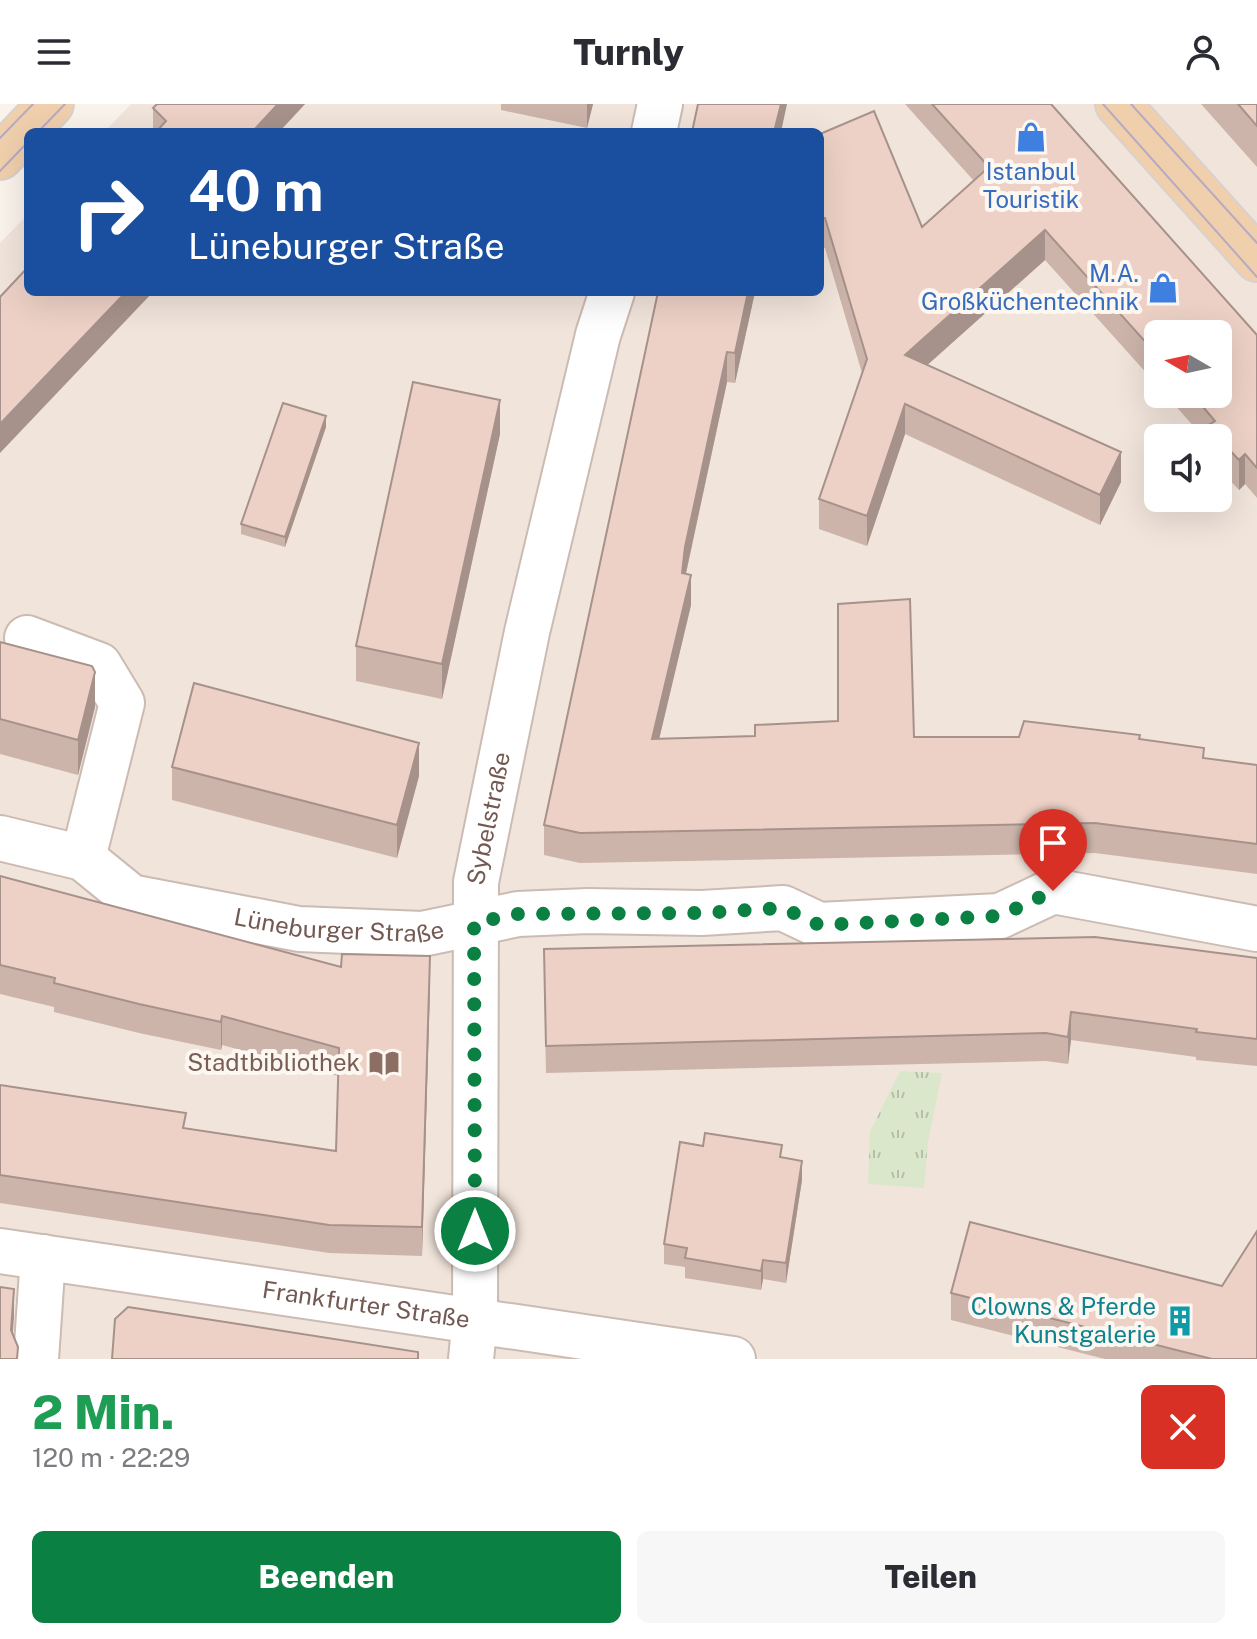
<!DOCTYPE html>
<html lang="de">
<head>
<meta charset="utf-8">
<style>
  body { margin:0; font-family:"Public Sans",sans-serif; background:#f7f7f7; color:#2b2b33; height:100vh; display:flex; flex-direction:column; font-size:30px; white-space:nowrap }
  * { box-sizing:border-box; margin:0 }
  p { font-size:26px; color:#7c7c81 }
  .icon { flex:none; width:44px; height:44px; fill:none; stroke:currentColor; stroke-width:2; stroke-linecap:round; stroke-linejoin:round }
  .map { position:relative; height:1255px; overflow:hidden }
  .side { display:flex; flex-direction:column; background:#fff; flex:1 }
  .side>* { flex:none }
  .guide { position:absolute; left:24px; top:24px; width:800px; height:168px; border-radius:12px; box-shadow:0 8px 32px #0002; background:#1a4fa0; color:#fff; overflow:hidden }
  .needle { width:52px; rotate:279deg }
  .fabs { position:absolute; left:1144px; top:216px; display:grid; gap:16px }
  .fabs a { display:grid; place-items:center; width:88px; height:88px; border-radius:12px; background:#fff; box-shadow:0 8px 32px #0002; font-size:40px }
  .pin { position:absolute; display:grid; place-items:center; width:68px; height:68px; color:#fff; margin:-82px -34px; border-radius:50% 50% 50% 0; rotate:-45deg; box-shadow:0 0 8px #0007 }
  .pin .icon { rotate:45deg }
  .me { position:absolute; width:88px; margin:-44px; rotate:0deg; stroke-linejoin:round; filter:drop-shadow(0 0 6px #0008) }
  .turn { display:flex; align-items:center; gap:28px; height:168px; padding:0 32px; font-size:36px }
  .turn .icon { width:104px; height:104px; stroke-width:2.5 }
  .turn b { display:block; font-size:56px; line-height:68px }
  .round { display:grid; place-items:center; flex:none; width:84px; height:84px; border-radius:12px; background:#f7f7f7 }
  .headline { display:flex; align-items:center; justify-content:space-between; height:136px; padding:0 32px }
  h1 { font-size:48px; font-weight:800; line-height:60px; color:#1e9e55 }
  .cta { display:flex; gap:16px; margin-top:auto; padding:16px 32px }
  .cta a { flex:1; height:92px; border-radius:12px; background:#0b8043; color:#fff; font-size:32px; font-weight:800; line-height:92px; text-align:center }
  .cta a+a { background:#f7f7f7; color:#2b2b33 }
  header { display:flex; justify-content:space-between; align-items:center; height:104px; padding:0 32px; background:#fff; font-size:36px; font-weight:800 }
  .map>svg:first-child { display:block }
</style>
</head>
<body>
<header><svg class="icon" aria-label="menu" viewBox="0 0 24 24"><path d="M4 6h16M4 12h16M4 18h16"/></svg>Turnly<svg class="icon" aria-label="person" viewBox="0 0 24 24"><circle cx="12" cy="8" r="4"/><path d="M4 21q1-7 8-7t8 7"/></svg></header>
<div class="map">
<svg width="1257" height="1255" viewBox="0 0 1257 1255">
  <defs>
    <pattern id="grass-tufts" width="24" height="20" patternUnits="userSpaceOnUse" patternTransform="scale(2)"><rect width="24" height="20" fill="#dae7cb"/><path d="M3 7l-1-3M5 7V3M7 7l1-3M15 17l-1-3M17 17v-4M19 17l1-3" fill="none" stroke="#b5bea7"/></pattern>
  </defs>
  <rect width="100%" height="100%" fill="#faf3ec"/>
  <!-- residential -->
  <path fill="#f1e4db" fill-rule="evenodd" d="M 131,0 L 1257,0 L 1257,1255 L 0,1255 L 0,139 L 28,110 L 28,188 L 820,188 L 820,28 L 104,28 ZM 1158,230 L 1218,230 L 1218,290 L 1158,290 ZM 1158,334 L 1218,334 L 1218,394 L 1158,394 Z"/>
  <!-- grass -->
  <path fill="url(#grass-tufts)" d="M 900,967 L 942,969 L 928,1038 L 924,1084 L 868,1080 L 870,1028 Z"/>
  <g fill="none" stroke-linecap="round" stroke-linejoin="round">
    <!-- minor casing -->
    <g stroke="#ccbbb2" stroke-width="48">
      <g id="minor">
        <path d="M 654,28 L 660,0"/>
        <path d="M 27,534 L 99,561 L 122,599 L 83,754"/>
        <path id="s1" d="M 0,734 L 83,754 L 131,793 L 299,825 L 422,830 L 518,810 L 588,807 L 702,809 L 783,804 L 819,821 L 1000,812 L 1053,787 L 1257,825"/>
        <path id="s2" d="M 0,1147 L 733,1255"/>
        <path d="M 36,1255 L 43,1153"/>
        <path id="s3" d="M 471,1255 L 475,1215 L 476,778 L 527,528 L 598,231 L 612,188"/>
      </g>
    </g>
    <!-- major casing -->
    <g stroke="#d8d1ce" stroke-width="48">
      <path id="major" d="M 1118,0 L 1257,155
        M 0,53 L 51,0"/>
    </g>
    <!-- minor -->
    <use href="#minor" stroke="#fff" stroke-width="44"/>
    <!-- major -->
    <use href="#major" stroke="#f0cfad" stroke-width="44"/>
    <!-- tram -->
    <path stroke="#b5aac4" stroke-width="2" d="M 1103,0 L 1257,173
      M 1131,0 L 1257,139
      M 38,28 L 65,0
      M 0,34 L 33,0
      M 0,67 L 28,38"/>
  </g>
  <!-- wall -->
  <path fill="#ccb4aa" d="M 157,0 L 305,0 L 279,28 L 153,28 L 153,4 Z
    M 501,0 L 593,0 L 587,24 L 501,6 Z
    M 905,0 L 1051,0 L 1257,231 L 1257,394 L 1245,380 L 1239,386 L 1218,364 L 1218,334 L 1204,334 L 1165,290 L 1218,290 L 1158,230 L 1158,282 L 1045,156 L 927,261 L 1121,378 L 1100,421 L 905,330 L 867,442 L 819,425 L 819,395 L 862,269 L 825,144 L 820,143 L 820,30 L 922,123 L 974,77 Z
    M 1201,0 L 1257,0 L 1257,63 Z
    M 658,188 L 755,188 L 735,279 L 727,278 L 686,470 L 691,501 L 659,635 L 914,633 L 1140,635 L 1204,655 L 1257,661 L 1257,770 L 1095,749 L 580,759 L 544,751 L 544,721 Z
    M 326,323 L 285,443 L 241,430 L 241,420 Z
    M 500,330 L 442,595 L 356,577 L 356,542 Z
    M 0,538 L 95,603 L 78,671 L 0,650 Z
    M 172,663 L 419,672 L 397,754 L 172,696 Z
    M 0,772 L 341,863 L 430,881 L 422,1152 L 329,1149 L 0,1099 L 0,981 L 186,1024 L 336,1047 L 338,972 L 222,941 L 221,946 L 139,929 L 54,908 L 54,903 L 0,890 Z
    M 1257,854 L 1257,962 L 1196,956 L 1196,953 L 1071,936 L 1068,960 L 1046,957 L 546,969 L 544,872 Z
    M 782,1054 L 802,1076 L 786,1179 L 763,1175 L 761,1186 L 685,1174 L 685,1163 L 664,1160 L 664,1140 Z
    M 1222,1182 L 1257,1255 L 1105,1255 L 951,1216 L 951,1189 Z"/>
  <!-- shaded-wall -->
  <path fill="#a6928b" d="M 278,0 L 305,0 L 279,28 L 252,28 Z
    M 587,0 L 593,0 L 587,24 Z
    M 781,0 L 787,0 L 781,28 L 774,28 Z
    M 1045,126 L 1045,156 L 905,281 L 905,251 Z
    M 126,188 L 153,188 L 0,349 L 0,320 Z
    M 748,188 L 755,188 L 735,279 L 735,249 Z
    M 727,248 L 727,278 L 685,473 L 682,469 L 685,443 Z
    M 500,296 L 500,330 L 442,595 L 442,560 Z
    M 905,300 L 905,330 L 867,442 L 867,412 Z
    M 326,312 L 326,323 L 285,443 L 285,433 Z
    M 1121,348 L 1121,378 L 1100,421 L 1100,391 Z
    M 1245,350 L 1245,380 L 1239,386 L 1239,356 Z
    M 691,471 L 691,501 L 652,665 L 652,635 Z
    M 95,568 L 95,603 L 78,671 L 78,636 Z
    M 419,639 L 419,672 L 397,754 L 397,721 Z
    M 430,852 L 430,881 L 422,1152 L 422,1123 Z
    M 1071,908 L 1071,936 L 1068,960 L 1068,933 Z
    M 222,912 L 222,941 L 221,946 L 221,918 Z
    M 802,1057 L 802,1076 L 786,1179 L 786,1159 Z
    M 763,1156 L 763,1175 L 761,1186 L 761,1167 Z
    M 14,1185 L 14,1213 L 11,1254 L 11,1226 Z"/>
  <!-- building -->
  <path fill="#edd1c6" stroke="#a6928b" stroke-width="2" d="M 157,0 L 278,0 L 252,28 L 156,28 L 166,17 L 153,4 Z
    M 698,0 L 781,0 L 774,28 L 692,28 Z
    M 932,0 L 1051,0 L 1257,231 L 1257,364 L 1245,350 L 1239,356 L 1207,322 L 1215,317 L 1192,290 L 1218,290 L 1218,230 L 1158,230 L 1158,252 L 1045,126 L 905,251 L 1121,348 L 1100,391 L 905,300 L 867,412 L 819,395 L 867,255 L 825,114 L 820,113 L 820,30 L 874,7 L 922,123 L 989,63 Z
    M 1238,0 L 1257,0 L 1257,22 Z
    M 28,163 L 28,188 L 126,188 L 0,320 L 0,193 Z
    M 658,188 L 748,188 L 735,249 L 727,248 L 685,443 L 682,469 L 691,471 L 652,635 L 755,632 L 755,621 L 838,617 L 838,500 L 910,495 L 914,633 L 1019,633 L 1024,617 L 1140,631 L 1139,635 L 1204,644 L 1203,654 L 1257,661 L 1257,740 L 1095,719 L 580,729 L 544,721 Z
    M 413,278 L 500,296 L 442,560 L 356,542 Z
    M 283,299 L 326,312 L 285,433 L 241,420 Z
    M 0,538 L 92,562 L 95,568 L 78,636 L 0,615 Z
    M 194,579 L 419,639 L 397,721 L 172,663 Z
    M 0,772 L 341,863 L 342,850 L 430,852 L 422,1123 L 329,1121 L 0,1071 L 0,981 L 186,1009 L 183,1024 L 336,1047 L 339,944 L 222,912 L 221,918 L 139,900 L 54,879 L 55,874 L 0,861 Z
    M 1095,833 L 1257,854 L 1257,935 L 1196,928 L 1197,925 L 1071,908 L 1068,933 L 1046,929 L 546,942 L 544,845 Z
    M 705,1029 L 782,1041 L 780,1053 L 802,1057 L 786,1159 L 763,1156 L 761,1167 L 685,1154 L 687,1144 L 664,1140 L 680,1038 L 703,1042 Z
    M 970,1118 L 1222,1182 L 1257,1127 L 1257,1255 L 1212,1255 L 951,1189 Z
    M 0,1183 L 14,1185 L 11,1226 L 18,1243 L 17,1255 L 0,1255 Z
    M 128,1203 L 418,1248 L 418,1255 L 112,1255 L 115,1215 Z"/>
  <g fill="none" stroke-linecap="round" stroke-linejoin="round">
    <!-- route -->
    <path stroke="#0b8043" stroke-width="14" stroke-dasharray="0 25.2" d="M 475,1127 L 474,819 L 518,810 L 702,809 L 783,804 L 819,821 L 1000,812 L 1053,787"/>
  </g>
  <!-- icons -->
  <defs>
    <g id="shop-bare" transform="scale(2.4)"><path d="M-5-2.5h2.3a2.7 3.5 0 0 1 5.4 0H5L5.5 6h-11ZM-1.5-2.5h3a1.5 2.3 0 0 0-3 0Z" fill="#3f7fe0" stroke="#fdf7f2" stroke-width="2.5" paint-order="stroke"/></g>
    <g id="library-bare" transform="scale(2.4)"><path d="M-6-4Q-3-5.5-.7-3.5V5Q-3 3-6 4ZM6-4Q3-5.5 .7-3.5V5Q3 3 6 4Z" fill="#8d6e63" stroke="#fdf7f2" stroke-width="2.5" paint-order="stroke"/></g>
    <g id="building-bare" transform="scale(2.4)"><path d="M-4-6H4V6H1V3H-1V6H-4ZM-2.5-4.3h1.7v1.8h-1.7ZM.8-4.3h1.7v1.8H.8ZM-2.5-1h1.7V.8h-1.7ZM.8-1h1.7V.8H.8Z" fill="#0f9aa8" stroke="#fdf7f2" stroke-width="2.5" paint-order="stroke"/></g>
  </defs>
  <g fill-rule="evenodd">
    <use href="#shop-bare" x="1031" y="33"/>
    <use href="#shop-bare" x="1163" y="184"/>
    <use href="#library-bare" x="384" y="959"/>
    <use href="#building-bare" x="1180" y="1217"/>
  </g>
  <g text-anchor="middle" stroke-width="8" stroke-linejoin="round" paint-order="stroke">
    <!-- shop labels -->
    <g font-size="24" fill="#366cbe" stroke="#fdf7f2">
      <text x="1031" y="76">Istanbul<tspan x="1031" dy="28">Touristik</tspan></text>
      <text x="1139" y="178" text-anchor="end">M.A.<tspan x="1139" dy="28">Großküchentechnik</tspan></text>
    </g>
    <!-- street labels -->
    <g font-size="24" fill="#735951" stroke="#fdf7f2">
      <text dy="8" stroke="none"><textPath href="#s3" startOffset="542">Sybelstraße</textPath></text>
      <text dy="8" stroke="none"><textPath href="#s1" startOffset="358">Lüneburger Straße</textPath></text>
      <text dy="8" stroke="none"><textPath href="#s2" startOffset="370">Frankfurter Straße</textPath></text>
    </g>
    <!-- education labels -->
    <g font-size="24" fill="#785e54" stroke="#fdf7f2" text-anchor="end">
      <text x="360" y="967">Stadtbibliothek</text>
    </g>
    <!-- culture labels -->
    <g font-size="24" fill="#0d838f" stroke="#fdf7f2" text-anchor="end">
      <text x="1156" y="1211">Clowns &amp; Pferde<tspan x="1156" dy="28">Kunstgalerie</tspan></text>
    </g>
  </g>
</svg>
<div class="fabs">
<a><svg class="needle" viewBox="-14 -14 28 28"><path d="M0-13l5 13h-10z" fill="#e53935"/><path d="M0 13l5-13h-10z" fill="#7c7c81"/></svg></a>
<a><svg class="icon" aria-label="sound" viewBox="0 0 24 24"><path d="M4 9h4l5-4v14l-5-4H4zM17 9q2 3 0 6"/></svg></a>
</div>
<div class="pin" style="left:1053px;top:787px;background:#d93025"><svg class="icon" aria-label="arrive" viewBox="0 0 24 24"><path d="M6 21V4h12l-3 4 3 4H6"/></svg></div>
<svg class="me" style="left:475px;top:1127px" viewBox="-20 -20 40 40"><circle r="17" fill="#0b8043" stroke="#fff" stroke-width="3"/><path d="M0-11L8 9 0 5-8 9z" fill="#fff"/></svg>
<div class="guide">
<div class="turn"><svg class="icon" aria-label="right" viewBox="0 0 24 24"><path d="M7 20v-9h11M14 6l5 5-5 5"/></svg><div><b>40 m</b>Lüneburger Straße</div></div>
</div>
</div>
<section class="side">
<div class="headline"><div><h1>2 Min.</h1><p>120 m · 22:29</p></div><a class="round" style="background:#d93025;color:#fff"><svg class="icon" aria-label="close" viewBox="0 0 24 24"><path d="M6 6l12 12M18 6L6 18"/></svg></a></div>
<div class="cta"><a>Beenden</a><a>Teilen</a></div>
</section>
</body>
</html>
